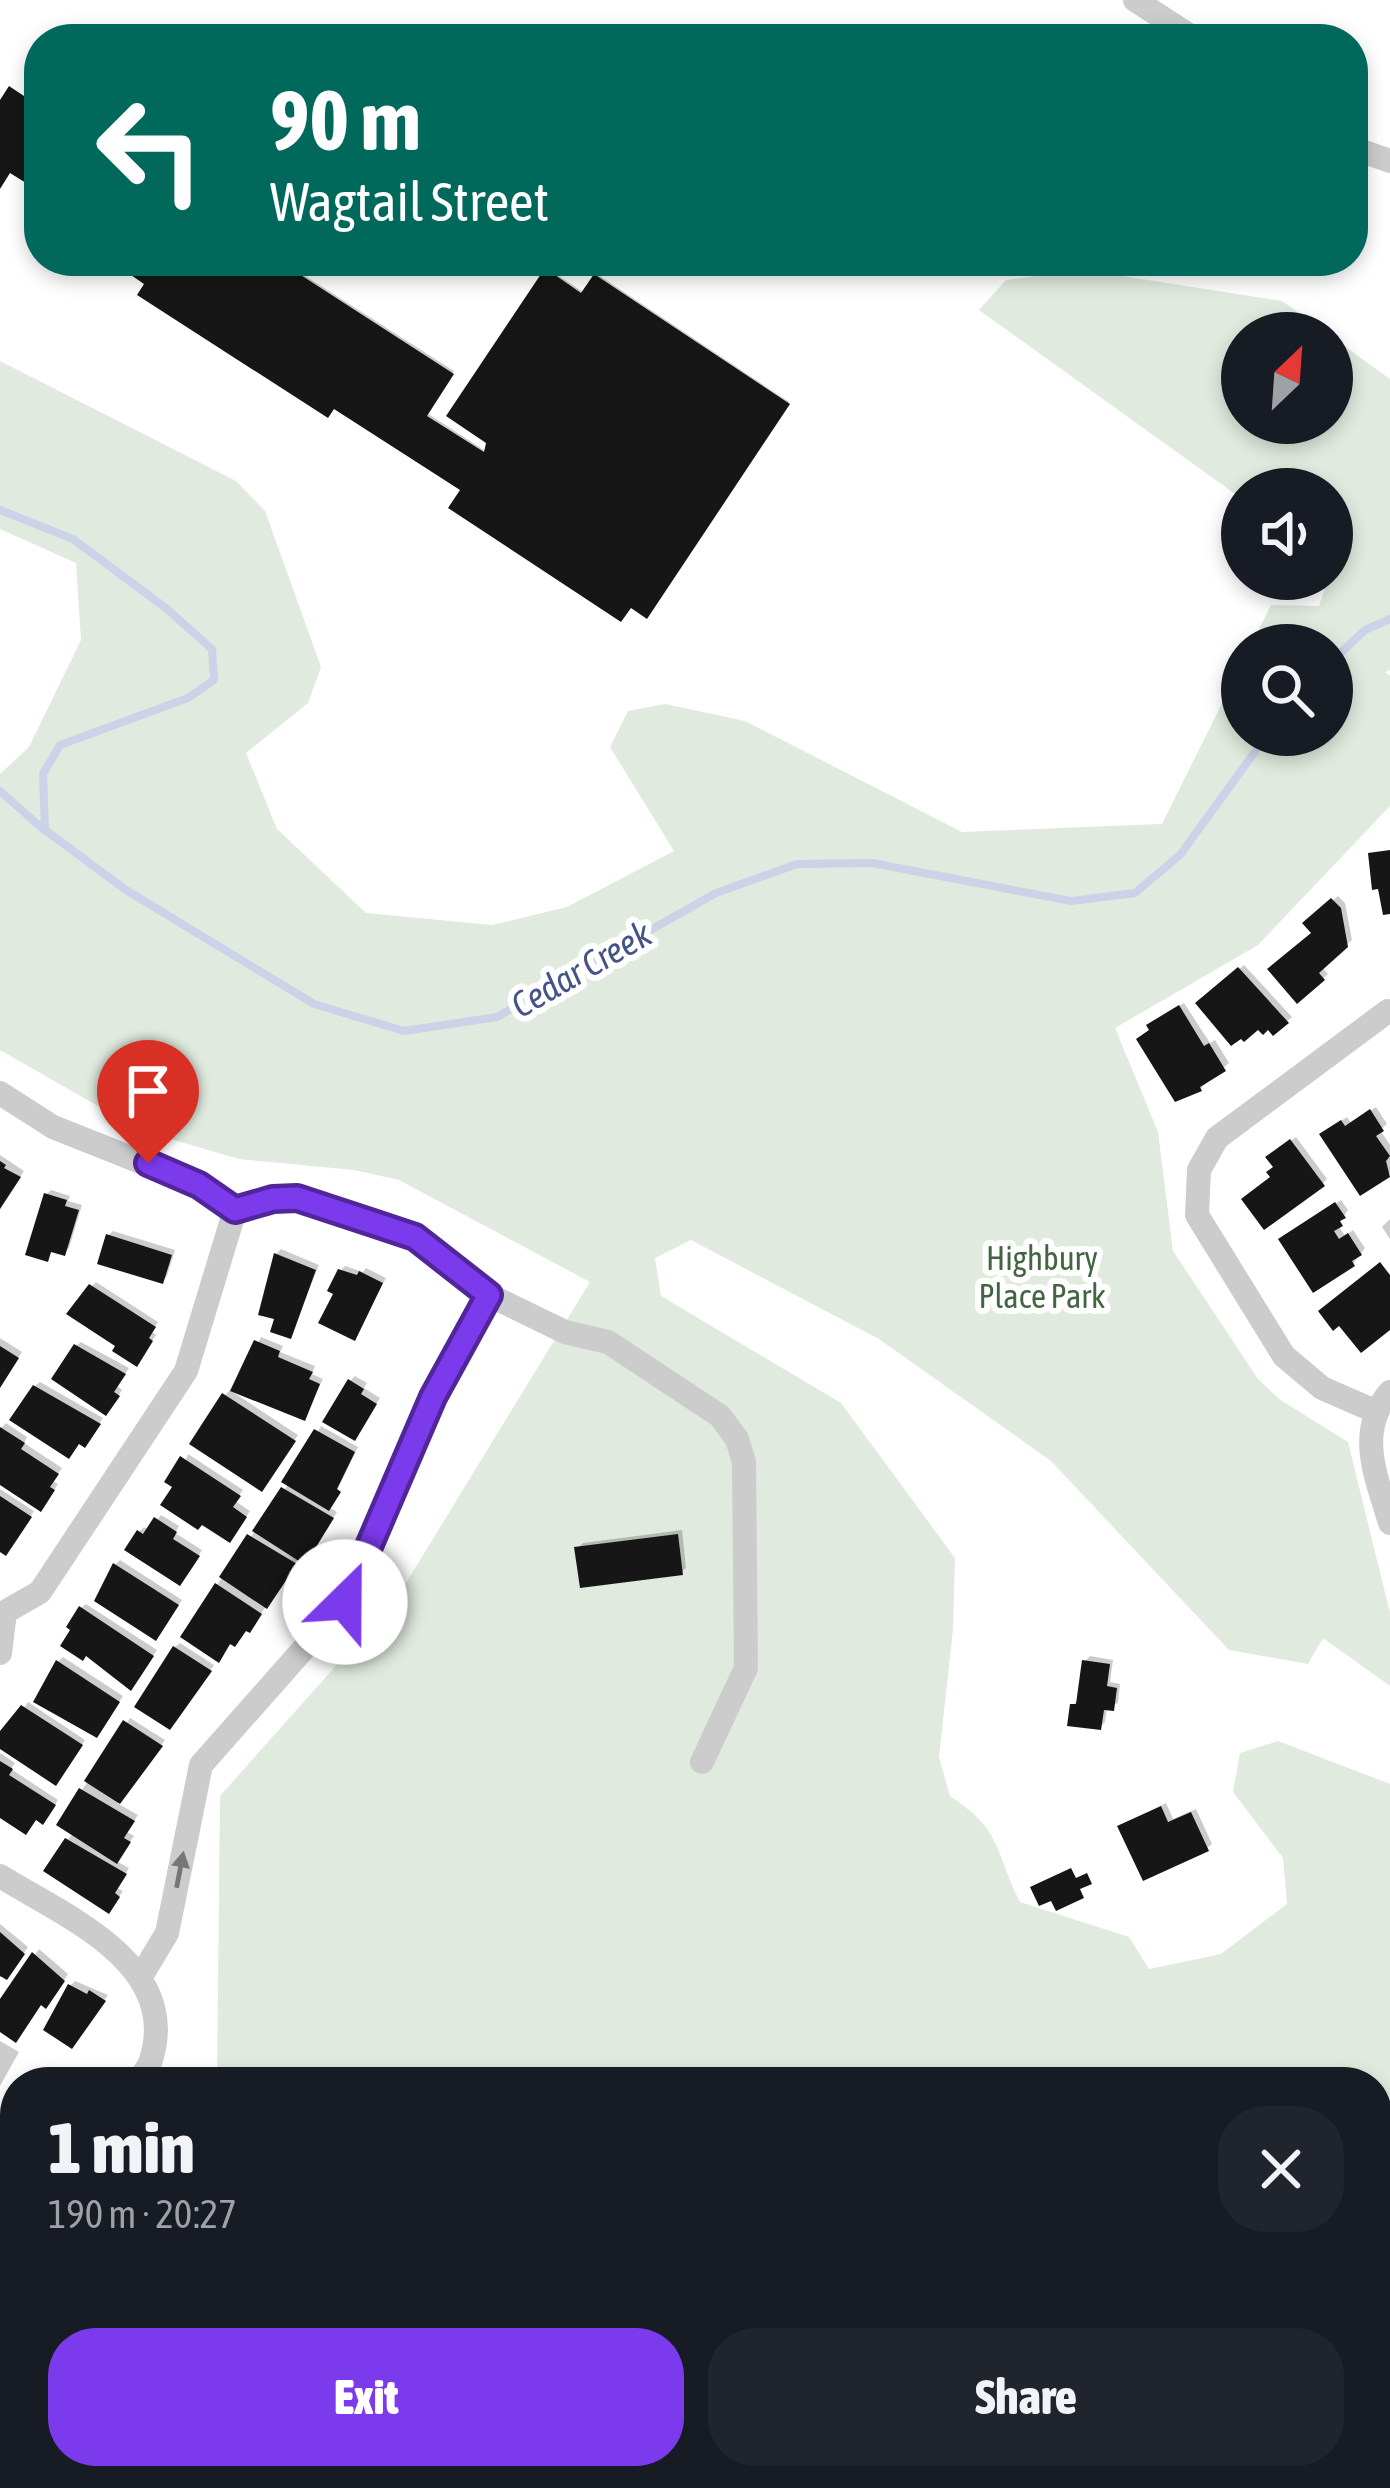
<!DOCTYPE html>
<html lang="en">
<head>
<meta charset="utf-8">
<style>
  body { margin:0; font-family:"Asap Condensed",sans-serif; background:#20242c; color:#f1f3f6; height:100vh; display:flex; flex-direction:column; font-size:45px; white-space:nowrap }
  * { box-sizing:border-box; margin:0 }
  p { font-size:39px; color:#9ea1a6 }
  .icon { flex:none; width:66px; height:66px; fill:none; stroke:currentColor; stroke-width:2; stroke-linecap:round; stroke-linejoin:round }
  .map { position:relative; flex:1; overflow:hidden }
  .panel { position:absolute; left:0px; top:2067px; width:1392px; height:423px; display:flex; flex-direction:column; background:#171b24; border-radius:48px 48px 0 0; box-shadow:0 6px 18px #0003 }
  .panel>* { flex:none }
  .hud { position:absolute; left:24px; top:24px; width:1344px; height:252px; border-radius:48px; box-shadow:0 6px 18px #0003; background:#00695c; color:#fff; overflow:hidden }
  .needle { width:78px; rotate:25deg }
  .tools { position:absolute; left:1221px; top:312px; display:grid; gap:24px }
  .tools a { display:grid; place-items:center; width:132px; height:132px; border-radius:50%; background:#171b24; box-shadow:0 6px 18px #0003; font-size:60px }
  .pin { position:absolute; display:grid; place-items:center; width:102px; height:102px; color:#fff; margin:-123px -51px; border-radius:50% 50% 50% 0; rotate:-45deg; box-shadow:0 0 12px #0007 }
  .pin .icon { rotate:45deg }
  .me { position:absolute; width:132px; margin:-66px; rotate:23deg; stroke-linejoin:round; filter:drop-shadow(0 0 9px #0008) }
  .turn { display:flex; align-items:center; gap:42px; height:252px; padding:0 48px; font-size:54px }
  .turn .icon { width:156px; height:156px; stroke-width:2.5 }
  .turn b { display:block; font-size:84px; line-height:102px }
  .round { display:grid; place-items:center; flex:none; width:126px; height:126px; border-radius:48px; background:#20242c }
  .headline { display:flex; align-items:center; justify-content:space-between; height:204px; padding:0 48px }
  h1 { font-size:72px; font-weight:800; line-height:90px }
  .primary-button { display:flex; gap:24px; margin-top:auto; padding:24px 48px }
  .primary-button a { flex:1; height:138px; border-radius:48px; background:#7c3aed; color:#fff; font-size:48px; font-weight:800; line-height:138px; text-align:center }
  .primary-button a+a { background:#20242c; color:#f1f3f6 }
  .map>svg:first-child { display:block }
</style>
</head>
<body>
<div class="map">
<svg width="1390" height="2488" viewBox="0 0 1390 2488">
  <rect width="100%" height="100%" fill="#fff"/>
  <!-- green -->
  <path fill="#e0eade" d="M 1084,270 L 1282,301 L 1327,333 L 1242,333 L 1242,423 L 1332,423 L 1332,337 L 1390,379 L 1390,670 L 1385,672 L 1390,676 L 1390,806 L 1258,945 L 1115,1028 L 1158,1132 L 1173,1251 L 1258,1379 L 1279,1399 L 1348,1442 L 1390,1613 L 1390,1686 L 1323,1638 L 1308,1664 L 1229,1650 L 1051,1461 L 879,1339 L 691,1240 L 655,1258 L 661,1296 L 841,1403 L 955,1558 L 953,1629 L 939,1757 L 950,1796 C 1003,1831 994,1850 1020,1902 L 1129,1937 L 1149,1969 L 1221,1954 L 1287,1904 L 1283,1858 L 1233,1792 L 1240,1753 L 1278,1741 L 1390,1784 L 1390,2488 L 115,2488 L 100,2475 L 1377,2475 L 1377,2082 L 217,2082 L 220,1796 L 398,1596 L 590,1282 L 399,1180 L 354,1170 L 239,1159 L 140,1130 L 0,1050 L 0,774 L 29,747 L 81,640 L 76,563 L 0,529 L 0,361 L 236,481 L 265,511 L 321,667 L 308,703 L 246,753 L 277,829 L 366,913 L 492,925 L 567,907 L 674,851 L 610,747 L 628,711 L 665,704 L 745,721 L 962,832 L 1162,824 L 1242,663 L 1242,735 L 1332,735 L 1332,645 L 1251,645 L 1271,605 L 1319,606 L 1328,579 L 1332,579 L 1332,489 L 1242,489 L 1242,499 L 979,310 L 1006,280 Z"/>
  <!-- shadow -->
  <path fill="#0003" d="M 143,261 L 282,261 L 454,371 L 427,413 L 487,452 L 490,442 L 451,416 L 548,269 L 585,293 L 597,274 L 789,402 L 647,615 L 464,490 L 148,283 Z
    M 1338,896 L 1345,903 L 1352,940 L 1321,966 L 1328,974 L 1297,1000 L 1314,932 L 1307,923 Z
    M 1244,965 L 1292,1017 L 1274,1032 L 1199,1004 Z
    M 1184,1003 L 1210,1043 L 1215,1040 L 1229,1063 L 1201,1088 L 1176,1098 L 1152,1029 L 1155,1021 Z
    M 1376,1107 L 1387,1124 L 1380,1130 L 1390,1145 L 1390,1173 L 1361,1192 L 1328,1130 L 1347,1117 L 1351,1123 Z
    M 1296,1137 L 1327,1179 L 1323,1183 L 1273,1177 L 1274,1153 Z
    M 0,1155 L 24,1171 L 0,1209 Z
    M 51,1190 L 70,1196 L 68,1201 L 82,1205 L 69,1248 L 64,1253 L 53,1250 L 47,1259 L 46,1195 Z
    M 1341,1200 L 1348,1210 L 1338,1225 L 1345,1236 L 1353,1230 L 1365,1248 L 1353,1264 L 1286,1235 Z
    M 1390,1219 L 1390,1239 L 1382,1227 Z
    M 113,1231 L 175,1250 L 167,1276 L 162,1281 L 108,1236 Z
    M 281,1249 L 319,1265 L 290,1335 L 276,1254 Z
    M 345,1266 L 363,1272 L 366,1268 L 386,1278 L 354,1338 L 337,1293 L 340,1271 Z
    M 96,1282 L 158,1322 L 152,1332 L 156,1335 L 141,1358 L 119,1345 L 92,1286 Z
    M 261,1337 L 283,1346 L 280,1352 L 315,1366 L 312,1374 L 323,1379 L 304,1418 L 235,1390 L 233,1392 L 298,1435 L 266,1483 L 193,1443 L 225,1395 L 230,1390 L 233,1392 Z
    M 0,1338 L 22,1352 L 0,1386 Z
    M 81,1342 L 129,1368 L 117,1386 L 122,1390 L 111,1407 L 76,1346 Z
    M 355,1376 L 367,1383 L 364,1388 L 380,1398 L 359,1433 L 350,1381 Z
    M 40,1382 L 103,1418 L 89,1439 L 35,1386 Z
    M 6,1423 L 27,1437 L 24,1443 L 62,1468 L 53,1481 L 58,1484 L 45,1503 L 0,1481 L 0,1429 Z
    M 321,1426 L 358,1447 L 329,1507 L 337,1512 L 309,1556 L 299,1558 L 254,1624 L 246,1627 L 218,1659 L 217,1585 L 289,1483 Z
    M 188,1454 L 243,1490 L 235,1501 L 250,1511 L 234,1535 L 176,1486 Z
    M 0,1489 L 34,1511 L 11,1548 L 0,1549 Z
    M 161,1515 L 179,1526 L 175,1533 L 202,1550 L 185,1578 L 139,1532 L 144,1527 L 149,1530 Z
    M 682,1530 L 686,1568 L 681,1572 L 578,1548 L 583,1543 Z
    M 120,1560 L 182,1600 L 160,1632 L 115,1565 Z
    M 86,1604 L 157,1650 L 135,1683 L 81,1608 Z
    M 180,1643 L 214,1665 L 174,1721 L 175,1647 Z
    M 1090,1656 L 1113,1660 L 1110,1682 L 1120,1684 L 1118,1703 L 1107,1707 L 1105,1722 L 1100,1727 L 1073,1705 L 1078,1700 L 1085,1661 Z
    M 63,1657 L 123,1696 L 101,1730 L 58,1662 Z
    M 28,1702 L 85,1740 L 61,1777 L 0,1745 Z
    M 130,1718 L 165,1740 L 117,1803 L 138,1815 L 127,1832 L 134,1836 L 116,1861 L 129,1868 L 117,1888 L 123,1891 L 113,1905 L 67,1840 L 74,1833 L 82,1790 Z
    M 0,1753 L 15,1763 L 11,1769 L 58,1800 L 48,1816 L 0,1816 Z
    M 1166,1803 L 1173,1819 L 1196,1809 L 1212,1844 L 1207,1848 L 1121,1827 Z
    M 0,1924 L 28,1947 L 11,1972 L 0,1977 Z
    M 39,1949 L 68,1974 L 51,2000 L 0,2028 L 0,2004 Z
    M 75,1981 L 108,1995 L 76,2040 L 70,1986 Z
    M 0,2041 L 19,2052 L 0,2086 Z
    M 64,2475 L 80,2475 L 92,2488 L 49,2488 Z"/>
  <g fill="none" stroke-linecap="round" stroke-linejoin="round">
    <!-- stream -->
    <path stroke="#ccd2e8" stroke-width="8" d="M 0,510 L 73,539 L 167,609 L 212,649 L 214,680 L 188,698 L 60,745 L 43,774 L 45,830 L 126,890 L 314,1004 L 404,1031 L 497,1017 L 716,893 L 797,864 L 872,863 L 1071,901 L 1135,893 L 1180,855 L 1267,735
      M 1332,661 L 1365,630 L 1390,619
      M 0,791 L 44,830"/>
  </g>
  <!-- building -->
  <path fill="#161616" d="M 9,86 L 39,106 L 39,191 L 10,173 L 0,189 L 0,100 Z
    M 140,261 L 279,261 L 454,374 L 427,416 L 484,452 L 486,443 L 446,416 L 545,268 L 581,293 L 594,274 L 790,404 L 647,619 L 631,608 L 621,622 L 448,508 L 460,490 L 334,409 L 328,418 L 137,295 L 144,284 L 131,275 Z
    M 1390,850 L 1390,914 L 1383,915 L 1378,889 L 1372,890 L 1368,853 Z
    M 1331,898 L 1341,908 L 1348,947 L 1319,973 L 1325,980 L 1297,1004 L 1267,969 L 1311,933 L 1302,923 Z
    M 1238,967 L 1289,1023 L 1273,1036 L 1268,1030 L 1263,1035 L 1258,1030 L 1244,1042 L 1241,1039 L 1231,1046 L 1195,1003 Z
    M 1179,1005 L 1204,1046 L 1209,1043 L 1226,1071 L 1200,1087 L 1202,1091 L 1175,1102 L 1136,1039 L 1149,1030 L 1146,1025 Z
    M 1370,1109 L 1384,1131 L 1376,1136 L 1390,1156 L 1386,1161 L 1390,1177 L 1360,1196 L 1319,1134 L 1341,1120 L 1345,1126 Z
    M 1290,1139 L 1325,1186 L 1264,1230 L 1241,1199 L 1270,1177 L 1266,1172 L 1273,1167 L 1265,1157 Z
    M 0,1161 L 6,1165 L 4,1168 L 21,1177 L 0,1209 Z
    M 44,1193 L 67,1200 L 65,1206 L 79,1210 L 65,1256 L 51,1252 L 48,1262 L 25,1255 Z
    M 1335,1202 L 1346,1218 L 1340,1221 L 1343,1226 L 1334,1231 L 1339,1239 L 1348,1233 L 1362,1255 L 1352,1261 L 1355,1266 L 1313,1293 L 1278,1239 Z
    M 106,1234 L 172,1255 L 163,1284 L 97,1264 Z
    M 274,1253 L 316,1270 L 291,1339 L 270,1332 L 274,1319 L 258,1315 Z
    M 1380,1262 L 1390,1275 L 1390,1330 L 1361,1353 L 1339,1326 L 1333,1331 L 1318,1311 Z
    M 338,1269 L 357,1275 L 359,1271 L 383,1283 L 355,1341 L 318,1323 L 333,1294 L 327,1291 Z
    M 89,1284 L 156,1327 L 149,1338 L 153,1341 L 137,1367 L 112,1351 L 115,1346 L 66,1314 Z
    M 254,1340 L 280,1351 L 278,1357 L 313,1372 L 309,1379 L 320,1384 L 305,1421 L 230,1391 Z
    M 74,1344 L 126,1374 L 114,1392 L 120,1396 L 106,1416 L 51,1379 Z
    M 0,1346 L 19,1358 L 0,1388 Z
    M 348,1379 L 364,1389 L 361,1394 L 377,1404 L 355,1441 L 322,1422 Z
    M 33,1385 L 101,1424 L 85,1448 L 79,1444 L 69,1459 L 9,1420 Z
    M 222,1393 L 296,1441 L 262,1492 L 189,1444 Z
    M 0,1427 L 25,1443 L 21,1449 L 59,1474 L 50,1487 L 55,1490 L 41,1512 L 0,1485 Z
    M 314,1429 L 355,1452 L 337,1489 L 341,1492 L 329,1511 L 281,1482 Z
    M 180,1456 L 241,1496 L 233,1507 L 247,1517 L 230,1543 L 202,1525 L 198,1530 L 160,1505 L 172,1487 L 164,1482 Z
    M 281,1487 L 334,1518 L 305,1565 L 252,1531 Z
    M 0,1496 L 32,1517 L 6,1556 L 0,1552 Z
    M 154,1517 L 177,1532 L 173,1539 L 200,1556 L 180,1586 L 124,1550 L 137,1530 L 143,1534 Z
    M 247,1534 L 297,1564 L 267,1609 L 219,1577 Z
    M 678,1534 L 683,1575 L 580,1588 L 574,1547 Z
    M 113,1563 L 179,1605 L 156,1641 L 94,1601 Z
    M 215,1583 L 262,1614 L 250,1633 L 246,1631 L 235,1647 L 230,1644 L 219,1663 L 180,1637 Z
    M 79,1606 L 154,1656 L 131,1691 L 86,1656 L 83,1661 L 60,1646 L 70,1630 L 66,1627 Z
    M 173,1646 L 212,1671 L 170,1730 L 134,1707 Z
    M 56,1660 L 120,1702 L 97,1738 L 33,1702 Z
    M 1082,1660 L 1110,1664 L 1107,1686 L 1117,1688 L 1114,1711 L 1104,1710 L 1101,1730 L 1067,1726 L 1070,1704 L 1076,1704 Z
    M 21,1705 L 83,1745 L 56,1786 L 0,1749 L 0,1731 Z
    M 123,1720 L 163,1746 L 120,1804 L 84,1781 Z
    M 0,1761 L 13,1769 L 9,1775 L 56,1805 L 43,1825 L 36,1820 L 26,1835 L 0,1818 Z
    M 79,1788 L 135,1821 L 124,1838 L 131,1842 L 117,1864 L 56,1825 Z
    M 1161,1806 L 1168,1822 L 1191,1812 L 1209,1851 L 1143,1881 L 1117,1826 Z
    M 65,1838 L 127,1874 L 115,1893 L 120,1897 L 109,1914 L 43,1871 Z
    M 1071,1868 L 1076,1878 L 1087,1873 L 1092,1884 L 1080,1889 L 1084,1898 L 1056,1911 L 1051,1901 L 1039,1906 L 1030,1887 Z
    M 0,1932 L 25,1954 L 7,1980 L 0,1976 Z
    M 32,1952 L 65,1981 L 46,2009 L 41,2005 L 16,2043 L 0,2032 L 0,1999 Z
    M 68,1984 L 87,1994 L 89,1990 L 106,2001 L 72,2049 L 43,2030 Z
    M 15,2219 L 15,2281 L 0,2286 L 0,2224 Z"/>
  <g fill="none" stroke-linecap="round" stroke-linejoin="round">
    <!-- minor -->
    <path stroke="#ccc" stroke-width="24" d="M 1135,0 L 1195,39
      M 1353,148 L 1390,161
      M 0,1093 L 53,1127 L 199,1185 L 235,1210 L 273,1199 L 297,1198 L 415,1237 L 489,1295 L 565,1332 L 608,1342 L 720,1416 L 737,1439 L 744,1462 L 746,1668 L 702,1762
      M 1390,1392 C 1355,1432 1377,1478 1390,1523
      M 1377,1412 L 1322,1388 L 1284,1356 L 1197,1215 L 1199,1170 L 1217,1138 L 1388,1011
      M 0,1653 L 5,1612 L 40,1592 L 186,1371 L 235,1210
      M 0,1876 C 59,1913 167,1957 155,2042 C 152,2060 150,2068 136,2082
      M 140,1978 L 167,1933 L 201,1765 L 345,1602 L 432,1398 L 489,1295
      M 0,2158 L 15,2146"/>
  </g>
  <!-- one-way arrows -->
  <defs><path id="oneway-solid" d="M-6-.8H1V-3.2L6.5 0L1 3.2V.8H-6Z" transform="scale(3)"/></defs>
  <use fill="#767676" href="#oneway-solid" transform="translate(180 1870) rotate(-79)"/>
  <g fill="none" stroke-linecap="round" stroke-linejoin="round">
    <!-- route casing -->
    <g stroke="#51269a" stroke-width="30">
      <path id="route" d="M 148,1163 L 199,1185 L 235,1210 L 273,1199 L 297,1198 L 376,1224 L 415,1237 L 489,1295 L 433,1397 L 345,1602"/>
    </g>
    <!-- route -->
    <use href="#route" stroke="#7c3aed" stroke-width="21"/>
  </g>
  <g text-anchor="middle" stroke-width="12" stroke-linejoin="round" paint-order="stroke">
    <!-- park labels -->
    <g font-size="33" fill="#436541" stroke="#fff">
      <text x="1042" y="1270">Highbury<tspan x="1042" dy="38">Place Park</tspan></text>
    </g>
    <!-- water labels -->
    <g font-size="36" font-style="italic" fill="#455488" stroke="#fff">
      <text transform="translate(581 969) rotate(-30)" y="13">Cedar Creek</text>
    </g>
  </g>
</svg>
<div class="tools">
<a><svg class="needle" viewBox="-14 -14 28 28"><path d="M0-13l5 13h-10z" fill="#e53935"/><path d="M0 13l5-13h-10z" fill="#9ea1a6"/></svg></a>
<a><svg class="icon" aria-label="sound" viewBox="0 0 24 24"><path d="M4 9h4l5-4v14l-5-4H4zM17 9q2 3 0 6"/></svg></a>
<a><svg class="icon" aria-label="search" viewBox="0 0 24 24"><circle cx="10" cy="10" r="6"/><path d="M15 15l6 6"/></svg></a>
</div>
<div class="pin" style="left:148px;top:1163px;background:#d93025"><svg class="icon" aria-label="arrive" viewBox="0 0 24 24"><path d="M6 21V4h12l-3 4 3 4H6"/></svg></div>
<svg class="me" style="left:345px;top:1602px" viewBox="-20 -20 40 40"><circle r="19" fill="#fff"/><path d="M0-13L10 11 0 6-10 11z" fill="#7c3aed"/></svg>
<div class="hud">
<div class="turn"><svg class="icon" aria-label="left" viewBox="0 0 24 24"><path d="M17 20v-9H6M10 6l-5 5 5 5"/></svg><div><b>90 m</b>Wagtail Street</div></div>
</div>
<section class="panel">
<div class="headline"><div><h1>1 min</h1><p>190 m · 20:27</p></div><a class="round"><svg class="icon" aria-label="close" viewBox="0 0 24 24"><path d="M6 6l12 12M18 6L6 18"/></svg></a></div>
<div class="primary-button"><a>Exit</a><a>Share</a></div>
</section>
</div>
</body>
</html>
